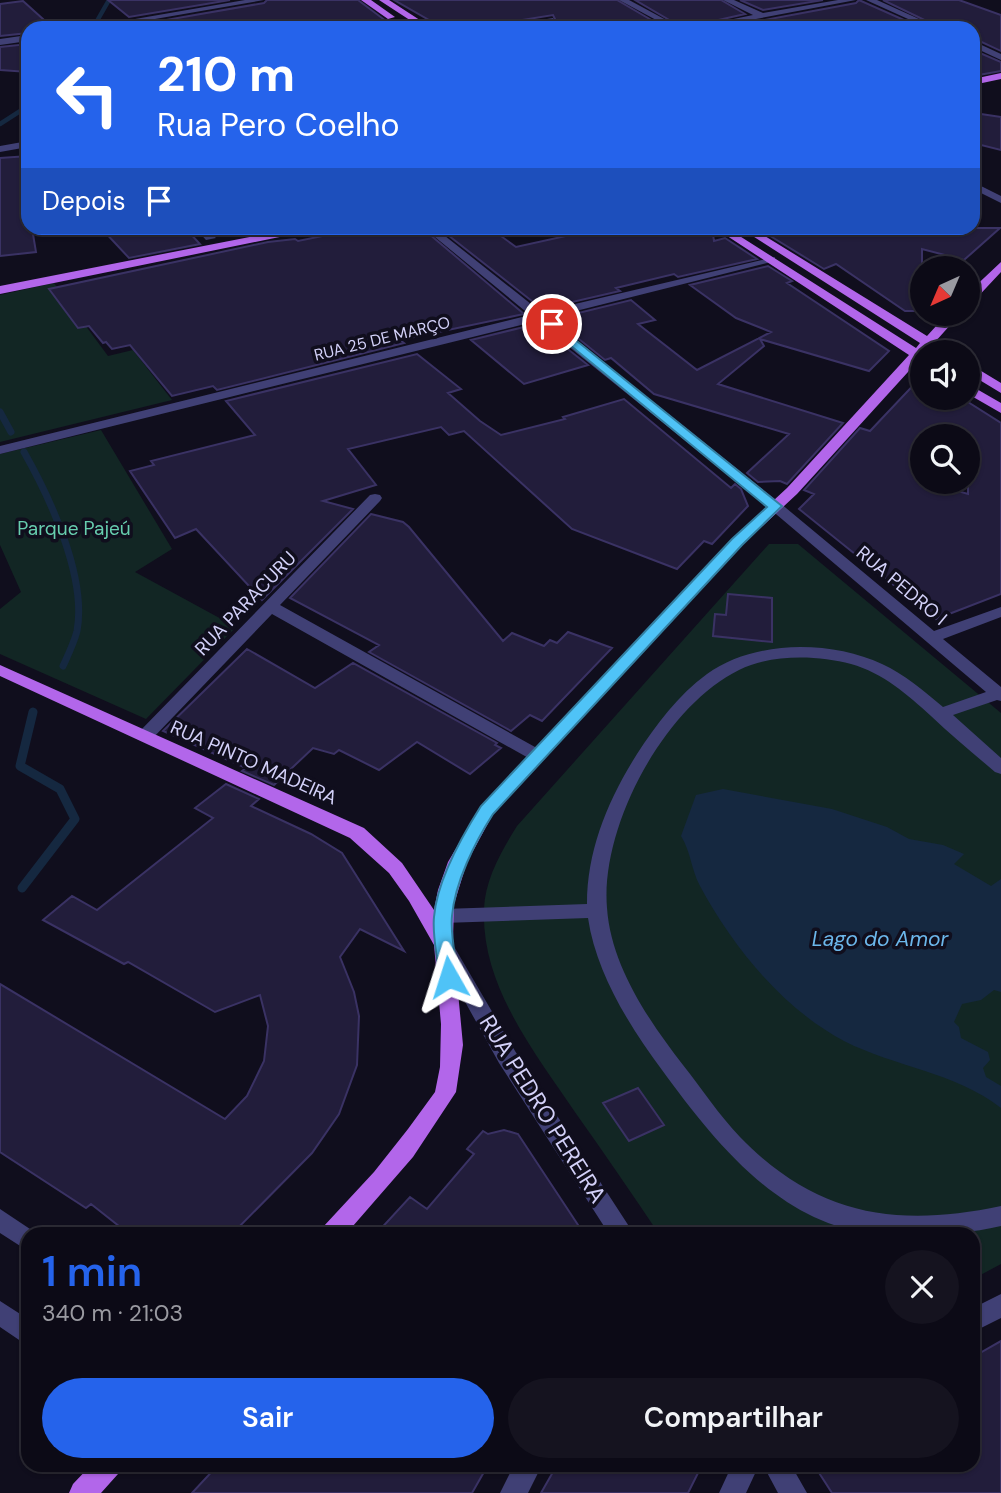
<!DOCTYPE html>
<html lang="pt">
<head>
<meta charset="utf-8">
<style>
  body { margin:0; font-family:"DM Sans",sans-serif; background:#15131f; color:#f1f3f6; height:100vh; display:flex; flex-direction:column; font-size:26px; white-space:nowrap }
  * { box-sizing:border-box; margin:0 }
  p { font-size:23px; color:#9a9aa1 }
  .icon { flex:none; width:38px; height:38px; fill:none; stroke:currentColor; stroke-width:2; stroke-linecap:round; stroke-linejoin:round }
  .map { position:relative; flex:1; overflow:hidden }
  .side { position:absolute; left:21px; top:1227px; width:959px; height:245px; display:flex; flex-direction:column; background:#0c0a16; border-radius:21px; box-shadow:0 2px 5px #0004,0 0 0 2px #2c2b35 }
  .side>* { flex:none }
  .guide { position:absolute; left:21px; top:21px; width:959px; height:214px; border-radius:21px; box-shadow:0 2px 5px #0004,0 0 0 2px #2c2b35; background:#2563eb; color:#fff; overflow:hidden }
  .needle { width:46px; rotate:224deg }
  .buttons { position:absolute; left:910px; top:256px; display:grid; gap:14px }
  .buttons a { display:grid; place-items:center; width:70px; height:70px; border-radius:50%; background:#0c0a16; box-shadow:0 2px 5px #0004,0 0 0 2px #2c2b35; font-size:35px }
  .pin { position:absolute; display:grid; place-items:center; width:60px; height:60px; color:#fff; margin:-30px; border:4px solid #fff; border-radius:50%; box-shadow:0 2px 7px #0007 }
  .me { position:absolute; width:77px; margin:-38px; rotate:354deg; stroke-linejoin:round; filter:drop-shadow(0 0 5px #0008) }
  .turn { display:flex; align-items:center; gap:24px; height:147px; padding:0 21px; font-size:32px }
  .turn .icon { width:91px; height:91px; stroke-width:2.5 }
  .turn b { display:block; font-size:49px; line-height:60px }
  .then { display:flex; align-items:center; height:66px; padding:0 21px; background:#0003; gap:14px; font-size:26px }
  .round { display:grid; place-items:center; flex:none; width:74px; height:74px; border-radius:37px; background:#15131f }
  .overview { display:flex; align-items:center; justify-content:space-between; height:119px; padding:0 21px }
  h1 { font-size:42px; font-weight:600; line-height:52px; color:#2563eb }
  .primary-button { display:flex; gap:14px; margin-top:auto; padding:14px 21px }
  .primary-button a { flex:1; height:80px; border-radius:42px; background:#2563eb; color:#fff; font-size:28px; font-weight:600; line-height:80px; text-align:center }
  .primary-button a+a { background:#15131f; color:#f1f3f6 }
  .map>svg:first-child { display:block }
</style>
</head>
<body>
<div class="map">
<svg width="1001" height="1493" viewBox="0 0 1001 1493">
  <rect width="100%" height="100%" fill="#100e1d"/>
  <!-- green -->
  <path fill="#122624" d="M 54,283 L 108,356 L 133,350 L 172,400 L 0,442 L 0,295 Z
    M 101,430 L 172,549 L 135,572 L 236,627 L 146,719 L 0,654 L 0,609 L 21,592 L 0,545 L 0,454 Z
    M 769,544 L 798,544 L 1001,713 L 1001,1264 L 973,1279 L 973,1234 L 659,1234 C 632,1194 605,1154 577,1115 C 536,1054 481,987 484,909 C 485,879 502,850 517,826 Z"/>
  <!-- water -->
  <path fill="#152840" d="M 723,789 L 832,809 L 887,827 L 909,839 L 943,845 L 964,854 L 954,864 L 991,886 L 1001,879 L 1001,992 L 994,990 L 981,1000 L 962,1004 L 954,1022 L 959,1027 L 961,1038 L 988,1052 L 990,1060 L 983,1068 L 986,1077 L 1001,1086 L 1001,1108 C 955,1072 895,1067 844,1041 C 782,1008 733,947 700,886 C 691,869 691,852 681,836 L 696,795 Z"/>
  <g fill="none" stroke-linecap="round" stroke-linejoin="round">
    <!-- stream-far2 -->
    <path stroke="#152840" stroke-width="4.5" d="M 97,21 L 109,0
      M 0,124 L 28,106"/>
    <!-- stream-far1 -->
    <path stroke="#152840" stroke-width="7" d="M 0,412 L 11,432
      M 24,452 C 50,498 87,577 77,631 C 74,643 68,655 63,666"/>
    <!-- stream -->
    <path stroke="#152840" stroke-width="9" d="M 22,888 L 75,819 L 60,789 L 20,766 L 33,712"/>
  </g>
  <!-- building -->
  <path fill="#221d3b" stroke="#3a3264" stroke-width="2" fill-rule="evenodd" d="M 108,0 L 230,0 L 129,17 Z
    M 267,0 L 358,0 L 386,21 L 394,20 L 381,28 L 141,28 L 137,25 L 264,3 Z
    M 394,0 L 617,0 L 665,28 L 532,28 L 558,25 L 553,15 L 510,22 L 503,28 L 443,28 Z
    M 635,0 L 721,0 L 745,14 L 683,28 Z
    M 740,0 L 823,0 L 763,10 Z
    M 859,0 L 922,28 L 722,28 L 856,3 Z
    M 883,0 L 959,0 L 1001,15 L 1001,51 L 973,38 L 973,28 L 941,28 Z
    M 23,1 L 53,28 L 28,28 L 28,33 L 0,36 L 0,4 Z
    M 28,44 L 28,72 L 0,70 L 0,47 Z
    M 973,50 L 1001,62 L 1001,71 L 973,76 Z
    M 981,114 L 1001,117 L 1001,150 L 973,143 L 973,121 Z
    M 28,156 L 28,228 L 32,228 L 36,252 L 0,256 L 0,158 Z
    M 101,228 L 179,228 L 187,230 L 200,244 L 129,258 Z
    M 362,228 L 422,228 L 524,314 L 400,340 L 404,343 L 217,390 L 213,386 L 172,396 L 130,345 L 112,349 L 106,342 L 103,343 L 89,326 L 78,328 L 49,289 L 268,242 L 295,239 L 298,241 Z
    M 439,228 L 490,228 L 516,247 L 602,228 L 712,228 L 714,241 L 725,238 L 757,259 L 678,277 L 674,274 L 616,288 L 620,291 L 542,309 Z
    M 781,228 L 1000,228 L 964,260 L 922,249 L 922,311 L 905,311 L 836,264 L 824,269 L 767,234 Z
    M 768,266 L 792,281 L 787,283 L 889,351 L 869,371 L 760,339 L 764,346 L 718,384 L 843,423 L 787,484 L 780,481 L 758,482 L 747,473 L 789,434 L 654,394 L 611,358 L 605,360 L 554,319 L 631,300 L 655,320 L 638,324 L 697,370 L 771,332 L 736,318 L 690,285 Z
    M 536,324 L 588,365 L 524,384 L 471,340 Z
    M 417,354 L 461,389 L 448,393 L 480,421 L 501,435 L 565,419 L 563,417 L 624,399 L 731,488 L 735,484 L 741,489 L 748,506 L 712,544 L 704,541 L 677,569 L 572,529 L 464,431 L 449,435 L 441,427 L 348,449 L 376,485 L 323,501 L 353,509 L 262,600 L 196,529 L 175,538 L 130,471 L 154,465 L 151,461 L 255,435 L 226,401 Z
    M 922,376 L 922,397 L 960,397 L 1001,423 L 1001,594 L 936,619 L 916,603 L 928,599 L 911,599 L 799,509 L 814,494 L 804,490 L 860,428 L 870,431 ZM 922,436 L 968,436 L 968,494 L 922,481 Z
    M 371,514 L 403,522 L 409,527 L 503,641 L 512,633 L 544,646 L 550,640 L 557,643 L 568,632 L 612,648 L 542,721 L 530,715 L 511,731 L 369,652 L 379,645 L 290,598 Z
    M 728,594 L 772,598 L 772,642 L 713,636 L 715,614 L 726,615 Z
    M 247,649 L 315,688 L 353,663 L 497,743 L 495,745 L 501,748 L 470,774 L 417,742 L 379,770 L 339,750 L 334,754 L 313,748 L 274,785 L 242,771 L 246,768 L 163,731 Z
    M 226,784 L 259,799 L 251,806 L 311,834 L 342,853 L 404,951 L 360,929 L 340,957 L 354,992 L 359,1016 L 357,1065 L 339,1114 L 312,1153 L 232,1234 L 129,1234 L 91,1204 L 86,1208 L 0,1152 L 0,984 L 225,1119 L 247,1096 L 264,1061 L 268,1026 L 260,995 L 215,1012 L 128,962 L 124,964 L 43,920 L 72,896 L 97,910 L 213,818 L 195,808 Z
    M 638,1088 L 664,1125 L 629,1141 L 603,1103 Z
    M 483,1131 L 488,1134 L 504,1130 L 518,1134 L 584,1234 L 376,1234 L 410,1197 L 427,1209 L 474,1154 L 467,1149 Z
    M 1001,1341 L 1001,1493 L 832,1493 L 814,1465 L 973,1465 L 973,1357 Z
    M 218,1465 L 488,1465 L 472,1493 L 192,1493 Z
    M 557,1465 L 702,1465 L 688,1493 L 541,1493 Z"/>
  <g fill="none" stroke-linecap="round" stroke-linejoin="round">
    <!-- minor -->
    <path fill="#404075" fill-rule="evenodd" d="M 245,0 L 264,0 L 103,28 L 83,28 Z
      M 619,0 L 629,0 L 681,28 L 671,28 Z
      M 723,0 L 734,0 L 763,13 L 838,0 L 856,0 L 708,28 L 690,28 L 753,15 Z
      M 866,0 L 877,0 L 939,28 L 928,28 Z
      M 553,18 L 556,23 L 506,28 L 510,25 Z
      M 28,35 L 28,41 L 0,45 L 0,39 Z
      M 973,41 L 1001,54 L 1001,60 L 973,47 Z
      M 28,141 L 28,147 L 0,152 L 0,146 Z
      M 973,182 L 1001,196 L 1001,203 L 973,189 Z
      M 195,228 L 206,228 L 216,238 L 206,240 Z
      M 424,228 L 435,228 L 541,312 L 775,257 L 775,261 L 548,318 L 780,503 L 934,631 L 1001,607 L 1001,617 L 943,639 L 1001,687 L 1001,701 L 997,700 L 953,715 L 1001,758 L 1001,774 L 995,772 C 974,754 951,735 931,716 C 908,695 883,673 851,664 C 817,655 771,654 739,670 C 665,706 600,826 607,908 C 611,966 649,1021 683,1065 C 702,1089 719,1115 740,1137 C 817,1216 897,1228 1001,1206 L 1001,1226 C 972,1233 946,1234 917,1234 C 903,1234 888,1235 874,1234 C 779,1224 714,1141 662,1070 C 630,1027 596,973 588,918 L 443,923 L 436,921 L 433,916 L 436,911 L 443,909 L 587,904 C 587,850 608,800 637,754 C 656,725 678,695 707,674 C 754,640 830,640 882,664 C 904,674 924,691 943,707 L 986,692 L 770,509 L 537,321 L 0,454 L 0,446 L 530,315 Z
      M 762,228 L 778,228 L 755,236 L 749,233 Z
      M 375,494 L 380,495 L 382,498 L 380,501 L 280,605 L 544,752 L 547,756 L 544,760 L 532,760 L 272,614 L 151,740 L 139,740 L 136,736 L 139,732 L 370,495 Z
      M 445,940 L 452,943 L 515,1051 L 634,1234 L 609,1234 L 499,1063 L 438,953 L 435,948 L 438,943 Z
      M 0,1209 L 36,1233 L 28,1234 L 28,1251 L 0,1233 Z
      M 1001,1294 L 1001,1318 L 973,1332 L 973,1308 Z
      M 0,1301 L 28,1319 L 28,1346 L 0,1327 Z
      M 514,1465 L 542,1465 L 528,1493 L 500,1493 Z
      M 732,1465 L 759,1465 L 746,1493 L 719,1493 Z
      M 763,1465 L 791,1465 L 807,1493 L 778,1493 Z"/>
    <!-- major -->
    <path fill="#b266ea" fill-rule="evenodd" d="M 361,0 L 371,0 L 395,17 L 388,19 Z
      M 379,0 L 389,0 L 432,28 L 422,28 Z
      M 1001,73 L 1001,79 L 973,85 L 973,79 Z
      M 295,228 L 314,228 L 309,231 L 0,294 L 0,286 Z
      M 715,228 L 727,228 L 916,348 L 920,343 L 740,228 L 752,228 L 927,336 L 948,313 L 961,313 L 935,342 L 949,352 L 934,352 L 929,349 L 922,352 L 922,362 L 918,361 L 797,494 L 742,545 L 493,814 L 467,862 L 454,904 L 453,939 L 463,1045 L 456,1092 L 413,1157 L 346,1234 L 319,1234 L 323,1227 L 374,1172 L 408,1129 L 435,1092 L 440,1067 L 441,1024 L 434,945 L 409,901 L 389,873 L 350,838 L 0,676 L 0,665 L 364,828 L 402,863 L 434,910 L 438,890 L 448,862 L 481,806 L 732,539 L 787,488 L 909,355 Z
      M 1001,262 L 1001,272 L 972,303 L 968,304 L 968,293 Z
      M 968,363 L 1001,383 L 1001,393 L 968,373 Z
      M 968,384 L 1001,403 L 1001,413 L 968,394 Z
      M 91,1465 L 122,1465 L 118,1474 L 101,1493 L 69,1493 L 73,1484 Z"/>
  </g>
  <!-- route -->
  <path fill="#4fc3f7" stroke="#337fa1" stroke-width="2" d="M 552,321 L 782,506 L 742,545 L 493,814 C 475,842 455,882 452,916 C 450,935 456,958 458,977 L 455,982 L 442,982 L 439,977 C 438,958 432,936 434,917 C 437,880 462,836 481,806 L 732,539 L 767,507 L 548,327 L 547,324 Z"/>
  <g text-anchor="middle" stroke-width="7" stroke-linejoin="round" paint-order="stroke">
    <!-- far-street labels -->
    <g font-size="16" fill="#d3d1f9" stroke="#100e1d">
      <text transform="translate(382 338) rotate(-14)" y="6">RUA 25 DE MARÇO</text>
    </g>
    <!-- park labels -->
    <g font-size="19" fill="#67ceaf" stroke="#100e1d">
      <text x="74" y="535">Parque Pajeú</text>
    </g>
    <!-- street labels -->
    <g font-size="19" fill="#d3d1f9" stroke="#100e1d">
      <text transform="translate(902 585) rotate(40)" y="7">RUA PEDRO I</text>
      <text transform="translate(245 603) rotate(-46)" y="7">RUA PARACURU</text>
      <text transform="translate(254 762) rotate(24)" y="7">RUA PINTO MADEIRA</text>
    </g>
    <!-- water labels -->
    <g font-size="21" font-style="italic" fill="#6cb7eb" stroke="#100e1d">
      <text x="880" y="946">Lago do Amor</text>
    </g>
    <!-- near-street labels -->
    <g font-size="23" fill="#d3d1f9" stroke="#100e1d">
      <text transform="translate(543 1109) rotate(58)" y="8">RUA PEDRO PEREIRA</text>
    </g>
  </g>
</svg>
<div class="buttons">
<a><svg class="needle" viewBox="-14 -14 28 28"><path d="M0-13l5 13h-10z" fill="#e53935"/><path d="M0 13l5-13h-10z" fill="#9a9aa1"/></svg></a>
<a><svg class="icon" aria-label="sound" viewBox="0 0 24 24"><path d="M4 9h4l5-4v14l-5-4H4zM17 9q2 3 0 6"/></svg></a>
<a><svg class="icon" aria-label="search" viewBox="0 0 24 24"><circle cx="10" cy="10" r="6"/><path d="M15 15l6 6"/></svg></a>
</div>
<div class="pin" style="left:552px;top:324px;background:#d93025"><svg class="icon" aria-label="arrive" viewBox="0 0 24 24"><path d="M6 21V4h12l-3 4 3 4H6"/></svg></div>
<svg class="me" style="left:449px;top:977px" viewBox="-20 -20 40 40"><path d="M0-17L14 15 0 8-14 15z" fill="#4fc3f7" stroke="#fff" stroke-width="4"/></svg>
<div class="guide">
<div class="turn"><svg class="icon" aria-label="left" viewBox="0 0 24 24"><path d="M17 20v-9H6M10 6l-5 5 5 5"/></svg><div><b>210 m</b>Rua Pero Coelho</div></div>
<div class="then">Depois<svg class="icon" aria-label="arrive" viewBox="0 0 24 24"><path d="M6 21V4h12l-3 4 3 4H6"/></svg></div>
</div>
<section class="side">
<div class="overview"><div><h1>1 min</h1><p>340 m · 21:03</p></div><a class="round"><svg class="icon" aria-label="close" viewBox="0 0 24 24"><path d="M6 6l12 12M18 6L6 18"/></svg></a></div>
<div class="primary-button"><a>Sair</a><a>Compartilhar</a></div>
</section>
</div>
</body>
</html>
